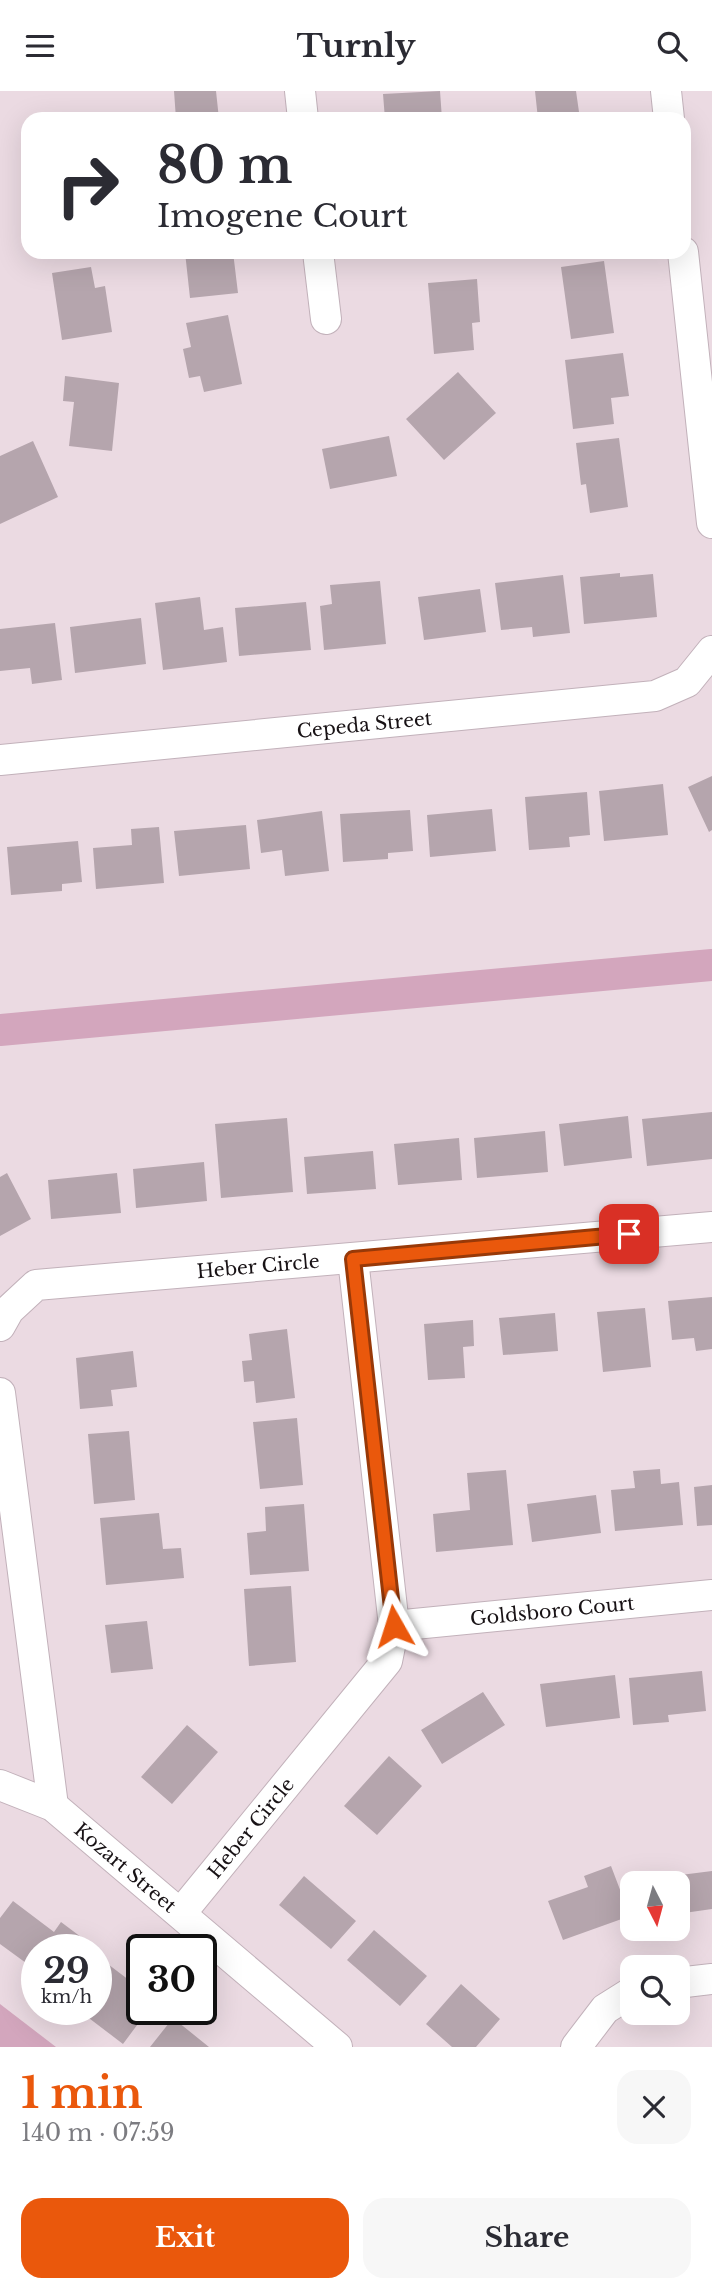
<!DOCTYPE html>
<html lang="en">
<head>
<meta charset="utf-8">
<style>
  body { margin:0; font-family:"Libre Baskerville",serif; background:#f7f7f7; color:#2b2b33; height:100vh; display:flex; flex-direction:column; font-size:26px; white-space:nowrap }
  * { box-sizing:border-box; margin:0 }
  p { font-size:23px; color:#7c7c81 }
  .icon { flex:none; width:38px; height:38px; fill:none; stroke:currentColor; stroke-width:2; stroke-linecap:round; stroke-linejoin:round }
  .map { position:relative; height:1956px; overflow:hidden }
  .panel { display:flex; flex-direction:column; background:#fff; flex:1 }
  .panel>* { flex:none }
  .guide { position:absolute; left:21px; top:21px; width:670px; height:147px; border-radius:21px; box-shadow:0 7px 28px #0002; background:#fff; color:#2b2b33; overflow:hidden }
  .needle { width:46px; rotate:174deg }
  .controls { position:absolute; left:620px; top:1780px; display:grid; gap:14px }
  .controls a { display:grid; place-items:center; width:70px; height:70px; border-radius:14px; background:#fff; box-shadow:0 7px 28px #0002; font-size:35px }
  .speed { position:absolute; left:21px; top:1843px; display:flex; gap:14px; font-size:35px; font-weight:700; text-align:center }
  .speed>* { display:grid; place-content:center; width:91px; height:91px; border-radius:50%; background:#fff; box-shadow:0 7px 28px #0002; line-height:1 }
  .speed small { font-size:18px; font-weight:400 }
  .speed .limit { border:4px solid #111; border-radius:10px; background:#fff; color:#111 }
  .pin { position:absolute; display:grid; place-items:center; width:60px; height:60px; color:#fff; margin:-30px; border-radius:14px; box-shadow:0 4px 10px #0006 }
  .me { position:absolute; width:77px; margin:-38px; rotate:354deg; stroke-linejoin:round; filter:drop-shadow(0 0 5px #0008) }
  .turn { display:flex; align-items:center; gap:24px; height:147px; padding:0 21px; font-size:32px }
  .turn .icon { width:91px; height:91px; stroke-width:2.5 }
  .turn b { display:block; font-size:49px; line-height:60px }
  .round { display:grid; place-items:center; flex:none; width:74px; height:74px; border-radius:21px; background:#f7f7f7 }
  .head { display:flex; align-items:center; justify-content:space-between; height:119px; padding:0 21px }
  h1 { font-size:42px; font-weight:700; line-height:52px; color:#ea580c }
  .action { display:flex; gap:14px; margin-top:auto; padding:14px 21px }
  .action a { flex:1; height:80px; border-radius:21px; background:#ea580c; color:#fff; font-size:28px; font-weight:700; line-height:80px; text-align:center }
  .action a+a { background:#f7f7f7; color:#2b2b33 }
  header { display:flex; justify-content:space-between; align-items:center; height:91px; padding:0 21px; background:#fff; font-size:32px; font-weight:700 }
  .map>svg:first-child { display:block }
</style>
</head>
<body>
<header><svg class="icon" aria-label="menu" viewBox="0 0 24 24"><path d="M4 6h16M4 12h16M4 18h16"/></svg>Turnly<svg class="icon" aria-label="search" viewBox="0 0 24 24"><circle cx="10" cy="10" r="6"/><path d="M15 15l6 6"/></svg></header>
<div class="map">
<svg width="712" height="1956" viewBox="0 0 712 1956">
  <rect width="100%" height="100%" fill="#ebdae2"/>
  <!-- water -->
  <path fill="#d3a6bd" d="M 0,1913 L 56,1956 L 0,1956 Z"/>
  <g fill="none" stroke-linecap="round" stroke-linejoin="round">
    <!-- canal -->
    <path stroke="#d3a6bd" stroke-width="32" d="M 0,939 L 712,874"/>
  </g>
  <!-- building -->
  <path fill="#b5a5ad" d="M 174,0 L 216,0 L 219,28 L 176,28 Z
    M 440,0 L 442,28 L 385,28 L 383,3 Z
    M 535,0 L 576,0 L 580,28 L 538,28 Z
    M 185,161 L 233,161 L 238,202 L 190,207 Z
    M 604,170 L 614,242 L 571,248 L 561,176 Z
    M 91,176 L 95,197 L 105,195 L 112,241 L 62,249 L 52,182 Z
    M 477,188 L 480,231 L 472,232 L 474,259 L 434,263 L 428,192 Z
    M 228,224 L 242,293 L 204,301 L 200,285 L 189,287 L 183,258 L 191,256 L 186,232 Z
    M 623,262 L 629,305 L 611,307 L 614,333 L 573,338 L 565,269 Z
    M 458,281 L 496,322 L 444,369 L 406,328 Z
    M 65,285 L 119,292 L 112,360 L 69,355 L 74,311 L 63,310 Z
    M 389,345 L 397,385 L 330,398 L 322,358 Z
    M 619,347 L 628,416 L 590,422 L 586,393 L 581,394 L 576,352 Z
    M 33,350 L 58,406 L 0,433 L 0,365 Z
    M 620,482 L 620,486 L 653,483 L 657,526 L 584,533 L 580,486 Z
    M 563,484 L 570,542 L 533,546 L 532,536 L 501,539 L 495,492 Z
    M 380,490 L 386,553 L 324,559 L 320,515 L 332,513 L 330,494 Z
    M 480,498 L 486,541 L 424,549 L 418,506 Z
    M 200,506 L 204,539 L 223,536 L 227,571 L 163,579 L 155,512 Z
    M 306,511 L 311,559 L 239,565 L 235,517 Z
    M 141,527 L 146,573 L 75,582 L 70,536 Z
    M 55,532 L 62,589 L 32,593 L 30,577 L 0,580 L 0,538 Z
    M 712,685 L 712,739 L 709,741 L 688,696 Z
    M 663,693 L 668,744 L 604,750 L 599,700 Z
    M 587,701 L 590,744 L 569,746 L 570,756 L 529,759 L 525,706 Z
    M 492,718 L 496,760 L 430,766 L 427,724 Z
    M 410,719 L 413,760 L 388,762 L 388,768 L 343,771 L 340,723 Z
    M 322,720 L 329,780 L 285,785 L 282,759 L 261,762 L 257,729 Z
    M 246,734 L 250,778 L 179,785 L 174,740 Z
    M 159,736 L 164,792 L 96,798 L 93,757 L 132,754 L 131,738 Z
    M 78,750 L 82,791 L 62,793 L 62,800 L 11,804 L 7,756 Z
    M 712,1021 L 712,1068 L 647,1075 L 642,1028 Z
    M 628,1025 L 632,1067 L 564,1075 L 559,1033 Z
    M 287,1027 L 293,1101 L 221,1107 L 215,1033 Z
    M 545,1040 L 548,1081 L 477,1087 L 474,1047 Z
    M 459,1047 L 462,1089 L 398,1094 L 394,1053 Z
    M 373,1060 L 376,1098 L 307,1103 L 304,1066 Z
    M 204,1071 L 207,1110 L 136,1117 L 133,1078 Z
    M 7,1082 L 31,1128 L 0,1145 L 0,1086 Z
    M 117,1082 L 121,1122 L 51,1128 L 48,1089 Z
    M 712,1206 L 712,1258 L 696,1260 L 694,1247 L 672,1249 L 668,1210 Z
    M 645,1217 L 651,1276 L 603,1281 L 597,1221 Z
    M 555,1222 L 558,1260 L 503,1264 L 499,1227 Z
    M 473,1229 L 474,1255 L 463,1256 L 465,1287 L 428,1289 L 424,1233 Z
    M 287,1238 L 295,1307 L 256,1312 L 254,1290 L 244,1291 L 242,1270 L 252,1269 L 249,1243 Z
    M 133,1260 L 137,1296 L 111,1299 L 113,1315 L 80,1318 L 76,1267 Z
    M 297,1327 L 303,1394 L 260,1398 L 253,1331 Z
    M 129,1340 L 135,1409 L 94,1413 L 88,1343 Z
    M 660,1378 L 661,1393 L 679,1391 L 683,1434 L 615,1440 L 611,1399 L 635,1397 L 633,1380 Z
    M 506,1379 L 513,1454 L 436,1461 L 433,1423 L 470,1419 L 467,1382 Z
    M 712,1394 L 712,1434 L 697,1435 L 694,1396 Z
    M 596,1404 L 601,1442 L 532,1451 L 527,1413 Z
    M 304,1413 L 309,1480 L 250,1484 L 247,1442 L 266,1440 L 265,1416 Z
    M 159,1422 L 163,1458 L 181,1457 L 184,1487 L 106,1494 L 100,1427 Z
    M 291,1495 L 296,1571 L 249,1575 L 244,1498 Z
    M 147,1530 L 153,1578 L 111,1582 L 105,1534 Z
    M 702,1580 L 706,1620 L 668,1624 L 669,1631 L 633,1634 L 629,1587 Z
    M 615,1584 L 620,1627 L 546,1636 L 540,1593 Z
    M 483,1601 L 505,1634 L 442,1673 L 421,1639 Z
    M 187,1634 L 218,1661 L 172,1713 L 141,1686 Z
    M 389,1665 L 422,1695 L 377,1744 L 344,1715 Z
    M 611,1775 L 630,1825 L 563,1849 L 548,1810 L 588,1796 L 584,1785 Z
    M 712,1780 L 712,1818 L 677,1823 L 677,1792 L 658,1792 L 657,1787 Z
    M 304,1785 L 356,1830 L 331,1858 L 279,1814 Z
    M 13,1810 L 54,1841 L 61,1831 L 85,1849 L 78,1858 L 37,1858 L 37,1880 L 0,1853 L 0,1827 Z
    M 374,1839 L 427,1885 L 400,1915 L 347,1869 Z
    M 96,1864 L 142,1899 L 142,1918 L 149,1918 L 123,1953 L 77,1918 L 96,1918 Z
    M 461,1893 L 500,1928 L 476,1956 L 452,1956 L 426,1933 Z
    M 173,1927 L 209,1956 L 150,1956 Z"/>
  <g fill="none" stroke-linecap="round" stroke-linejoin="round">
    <!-- minor casing -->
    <g stroke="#c2b1ba" stroke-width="32">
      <g id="minor">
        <path d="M 300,0 L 303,28"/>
        <path d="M 666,0 L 669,28"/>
        <path d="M 318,161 L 326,228"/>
        <path d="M 683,161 L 712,432"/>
        <path id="s1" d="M 0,669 L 655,605 L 687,591 L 712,560"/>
        <path id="s2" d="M 0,1235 L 9,1219 L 36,1194 L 712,1136"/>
        <path d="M 0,1302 L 53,1715"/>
        <path id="s3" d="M 394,1535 L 712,1504"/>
        <path id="s4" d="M 0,1694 L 53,1715 L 337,1956"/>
        <path id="s5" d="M 181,1822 L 387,1570 L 394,1535 L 353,1168"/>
        <path d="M 677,1892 L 712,1888"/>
        <path d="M 576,1956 L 605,1918 L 632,1901"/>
      </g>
    </g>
    <!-- minor -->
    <use href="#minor" stroke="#fff" stroke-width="30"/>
  </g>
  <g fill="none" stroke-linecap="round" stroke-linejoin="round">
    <!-- route casing -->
    <g stroke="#983908" stroke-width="18">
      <path id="route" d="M 394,1535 L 353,1168 L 629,1143"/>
    </g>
    <!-- route -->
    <use href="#route" stroke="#ea580c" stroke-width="12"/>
  </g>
  <g text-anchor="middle" stroke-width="5" stroke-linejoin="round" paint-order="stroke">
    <!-- street labels -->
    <g font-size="19" fill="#181215" stroke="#ebdae2">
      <text dy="7" stroke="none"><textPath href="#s1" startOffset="366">Cepeda Street</textPath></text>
      <text dy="7" stroke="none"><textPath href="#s2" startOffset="278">Heber Circle</textPath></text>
      <text dy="7" stroke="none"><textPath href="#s3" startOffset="159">Goldsboro Court</textPath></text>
      <text dy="7" stroke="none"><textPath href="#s5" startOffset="110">Heber Circle</textPath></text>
      <text dy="7" stroke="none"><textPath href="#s4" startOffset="152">Kozart Street</textPath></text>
    </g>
  </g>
</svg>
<div class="controls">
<a><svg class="needle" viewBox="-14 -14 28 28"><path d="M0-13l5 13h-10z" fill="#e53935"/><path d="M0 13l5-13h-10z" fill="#7c7c81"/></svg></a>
<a><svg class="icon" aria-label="search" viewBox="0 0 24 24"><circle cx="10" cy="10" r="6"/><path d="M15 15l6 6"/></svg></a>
</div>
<div class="speed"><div>29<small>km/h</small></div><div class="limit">30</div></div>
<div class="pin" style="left:629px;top:1143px;background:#d93025"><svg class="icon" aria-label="arrive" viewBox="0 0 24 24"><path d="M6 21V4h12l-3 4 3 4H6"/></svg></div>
<svg class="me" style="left:394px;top:1535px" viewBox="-20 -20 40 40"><path d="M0-17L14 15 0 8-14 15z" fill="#ea580c" stroke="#fff" stroke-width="4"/></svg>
<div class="guide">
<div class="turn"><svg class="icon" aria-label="right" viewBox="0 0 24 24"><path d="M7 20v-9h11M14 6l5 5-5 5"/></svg><div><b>80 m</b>Imogene Court</div></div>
</div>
</div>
<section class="panel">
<div class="head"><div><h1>1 min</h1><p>140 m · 07:59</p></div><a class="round"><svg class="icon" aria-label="close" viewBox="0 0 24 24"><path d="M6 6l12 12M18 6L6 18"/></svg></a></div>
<div class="action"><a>Exit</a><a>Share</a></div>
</section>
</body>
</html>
